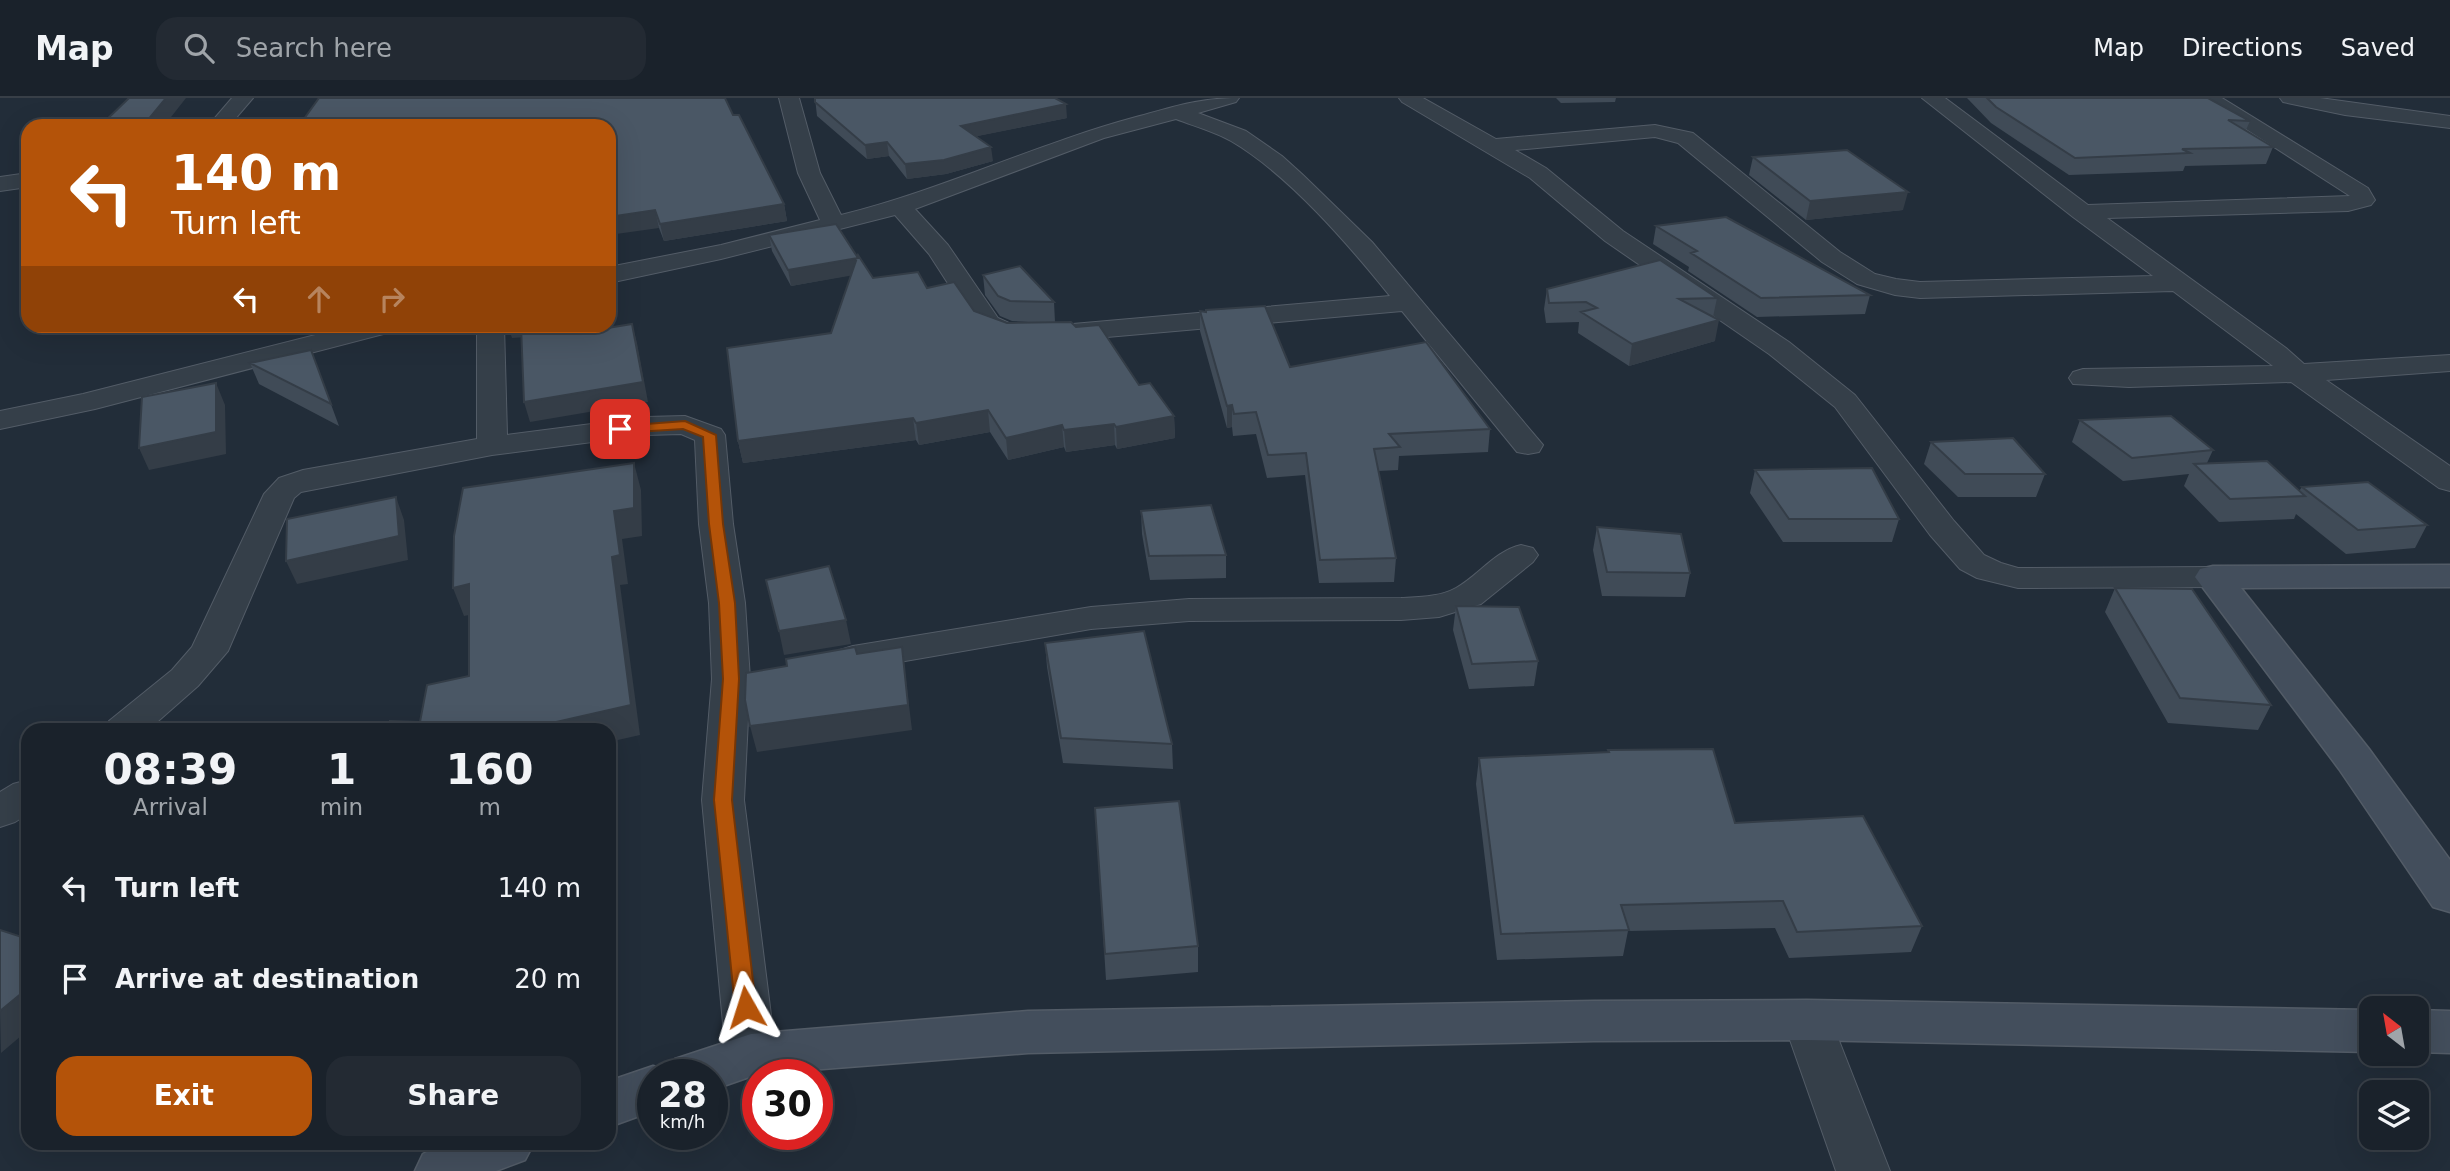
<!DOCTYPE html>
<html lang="en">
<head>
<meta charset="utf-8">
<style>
  body { margin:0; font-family:"DejaVu Sans",sans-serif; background:#232a33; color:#f1f3f6; height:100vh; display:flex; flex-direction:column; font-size:26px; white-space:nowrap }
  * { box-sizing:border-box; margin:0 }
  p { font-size:23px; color:#9fa4a9 }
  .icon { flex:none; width:38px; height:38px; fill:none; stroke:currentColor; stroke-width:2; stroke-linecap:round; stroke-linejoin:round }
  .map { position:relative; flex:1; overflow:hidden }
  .sheet { position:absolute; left:21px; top:625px; width:595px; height:427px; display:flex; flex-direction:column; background:#1a222b; border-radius:21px; box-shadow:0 7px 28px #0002,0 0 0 2px #383f47 }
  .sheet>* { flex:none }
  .hud { position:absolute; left:21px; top:21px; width:595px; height:214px; border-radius:21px; box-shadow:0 7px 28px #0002,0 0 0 2px #383f47; background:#b45309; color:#fff; overflow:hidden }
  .needle { width:46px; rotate:329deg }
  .tools { position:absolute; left:2359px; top:898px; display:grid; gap:14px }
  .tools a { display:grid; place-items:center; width:70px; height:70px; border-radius:14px; background:#1a222b; box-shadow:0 7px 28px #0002,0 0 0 2px #383f47; font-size:35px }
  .speed { position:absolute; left:637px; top:961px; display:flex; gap:14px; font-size:35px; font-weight:700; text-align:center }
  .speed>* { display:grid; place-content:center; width:91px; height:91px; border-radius:50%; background:#1a222b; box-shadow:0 7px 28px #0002,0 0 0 2px #383f47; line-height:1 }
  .speed small { font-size:18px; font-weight:400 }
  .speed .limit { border:10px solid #d22; background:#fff; color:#111 }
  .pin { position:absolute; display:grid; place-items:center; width:60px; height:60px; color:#fff; margin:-30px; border-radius:14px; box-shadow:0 4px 10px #0006 }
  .me { position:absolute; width:77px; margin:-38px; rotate:354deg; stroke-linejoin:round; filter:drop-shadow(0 0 5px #0008) }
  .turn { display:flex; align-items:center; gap:24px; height:147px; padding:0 35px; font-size:32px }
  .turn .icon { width:91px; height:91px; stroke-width:2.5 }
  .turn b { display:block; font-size:49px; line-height:60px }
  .lanes { display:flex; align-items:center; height:66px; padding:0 35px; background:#0003; justify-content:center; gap:35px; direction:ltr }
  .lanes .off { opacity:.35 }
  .eta { display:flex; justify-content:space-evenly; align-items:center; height:119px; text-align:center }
  .eta b { font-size:42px; font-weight:800; line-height:49px }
  .primary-button { display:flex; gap:14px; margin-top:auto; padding:14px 35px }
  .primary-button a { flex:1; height:80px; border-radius:21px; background:#b45309; color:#fff; font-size:28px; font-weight:800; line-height:80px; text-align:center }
  .primary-button a+a { background:#232a33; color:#f1f3f6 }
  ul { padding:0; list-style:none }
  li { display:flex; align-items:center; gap:21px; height:91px; padding:0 35px }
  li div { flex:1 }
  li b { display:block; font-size:26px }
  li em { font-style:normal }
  header { display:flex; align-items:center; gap:42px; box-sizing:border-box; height:98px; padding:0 35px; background:#1a222b; border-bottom:2px solid #383f47 }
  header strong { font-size:33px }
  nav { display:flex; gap:38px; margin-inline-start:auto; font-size:24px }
  .search { width:490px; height:63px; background:#232a33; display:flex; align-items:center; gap:18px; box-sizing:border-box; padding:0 24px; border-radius:21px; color:#9fa4a9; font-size:26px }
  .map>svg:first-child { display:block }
</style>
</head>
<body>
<header>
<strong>Map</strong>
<div class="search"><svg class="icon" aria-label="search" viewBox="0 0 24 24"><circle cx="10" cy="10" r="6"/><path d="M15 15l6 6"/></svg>Search here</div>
<nav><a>Map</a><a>Directions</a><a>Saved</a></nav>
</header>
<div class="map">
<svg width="2450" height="1073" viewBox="0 0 2450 1073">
  <rect width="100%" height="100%" fill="#222d39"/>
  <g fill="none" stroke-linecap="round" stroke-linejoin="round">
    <!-- street casing -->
    <g stroke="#535c67" stroke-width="2">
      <path id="street" d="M 232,0 L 253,0 L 229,28 L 208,28 Z
        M 779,0 L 799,0 L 820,75 L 841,117 C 942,92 1036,46 1136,19 C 1174,9 1198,0 1239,0 L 1236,4 L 1198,15 L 1246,33 L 1282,58 L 1303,77 L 1372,144 L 1543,347 L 1539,354 L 1528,356 L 1517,354 L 1402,213 L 1050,244 L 1010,243 L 978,232 L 929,156 L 895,117 L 721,161 L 609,185 L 609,169 L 721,147 L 820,122 L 798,75 ZM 1176,21 C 1194,28 1215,34 1231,43 C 1289,77 1348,146 1390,198 L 1050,228 L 1011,226 L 998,220 L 948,147 L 915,111 L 1104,40 Z
        M 1399,0 L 1423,0 L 1496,41 L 1655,27 L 1693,35 L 1840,154 L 1875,176 L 1896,181 L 1920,184 L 2153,178 L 2073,119 L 1922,0 L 1945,0 L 2088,107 L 2350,98 L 2198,0 L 2222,0 L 2368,90 L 2375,102 L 2371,107 L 2348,113 L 2107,120 L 2286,250 L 2304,266 L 2450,257 L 2450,273 L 2326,282 L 2450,368 L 2450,393 L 2439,390 L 2291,284 L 2129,289 L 2073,286 L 2069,280 L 2073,274 L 2083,271 L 2273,268 L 2173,193 L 1920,200 L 1895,197 L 1857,186 L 1822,164 L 1678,45 L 1655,39 L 1515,52 L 1546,70 L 1623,133 L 1789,244 L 1855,297 L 1954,423 L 1984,457 L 2001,465 L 2018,470 L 2213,469 L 2225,472 L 2230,479 L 2225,486 L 2213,489 L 2018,490 L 1977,480 L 1960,471 L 1930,437 L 1835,309 L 1769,256 L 1605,143 L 1530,80 L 1402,4 Z
        M 2280,0 L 2320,0 L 2450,18 L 2450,30 L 2345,17 L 2283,4 Z
        M 28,75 L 28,89 L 0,93 L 0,79 Z
        M 351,228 L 395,228 L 391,234 L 95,311 L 0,331 L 0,313 L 83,296 Z
        M 477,228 L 504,228 L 507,337 L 646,319 L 685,318 L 721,331 L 725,337 L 733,426 L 745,505 L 750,581 L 744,702 L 776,957 L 769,971 L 751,977 L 733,971 L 726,957 L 702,702 L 712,581 L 709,505 L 699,426 L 695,342 L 681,336 L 646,337 L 492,357 L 301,394 L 294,400 L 228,553 L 198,588 L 148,632 L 103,632 L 109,623 L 172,572 L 192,549 L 264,396 L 279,380 L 303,372 L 477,341 Z
        M 1521,447 L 1533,450 L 1538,457 L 1533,464 L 1481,506 L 1439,519 L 1401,522 L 1189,523 L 1091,531 L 853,572 L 840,568 L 834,560 L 840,552 L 853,548 L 1091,509 L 1189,501 L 1401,500 C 1419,499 1440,499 1456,490 C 1479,477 1495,453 1521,447 Z
        M 28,682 L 28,716 L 15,724 L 0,729 L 0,694 L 13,686 Z
        M 1807,903 L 1824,908 L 1831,922 L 1890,1073 L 1836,1073 L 1783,922 L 1790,908 Z"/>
    </g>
    <!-- secondary casing -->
    <g stroke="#535c67" stroke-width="3">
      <path id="secondary" d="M 2450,467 L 2450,489 L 2241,490 L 2369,651 L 2450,762 L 2450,814 L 2433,809 L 2339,671 L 2195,479 L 2200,471 L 2213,468 Z
        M 1807,902 L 2371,912 L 2371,954 L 1807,942 L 1594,943 L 1028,955 L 758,976 L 712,992 L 712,976 L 653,976 L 653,1013 L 609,1029 L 609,983 L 653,968 L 669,973 L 675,961 L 751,936 L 1028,913 L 1594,903 Z
        M 2417,912 L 2450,913 L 2450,955 L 2417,954 Z
        M 444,1045 L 534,1045 L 525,1062 L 496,1073 L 415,1073 L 423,1056 Z"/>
    </g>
    <!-- street -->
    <use href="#street" fill="#353f49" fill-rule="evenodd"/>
    <!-- secondary -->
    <use href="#secondary" fill="#434e5c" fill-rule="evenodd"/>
  </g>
  <!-- wall -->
  <path fill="#404b57" d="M 815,0 L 1067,20 L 977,38 L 993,63 L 946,76 L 907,81 L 889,58 L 867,61 L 817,18 Z
    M 1556,0 L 1616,0 L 1615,4 L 1561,5 Z
    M 1967,0 L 2208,0 L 2250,23 L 2246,32 L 2273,49 L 2266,66 L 2185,68 L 2183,73 L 2069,77 L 1991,25 Z
    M 733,17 L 784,106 L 787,123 L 664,143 L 659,130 L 609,28 L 302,28 L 301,25 Z
    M 1753,59 L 1903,112 L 1806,122 L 1749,77 Z
    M 1656,128 L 1870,197 L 1865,216 L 1757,219 L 1688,173 L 1689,169 L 1653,146 Z
    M 769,137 L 857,159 L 873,180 L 927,190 L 974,213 L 1007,225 L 1045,225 L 1012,223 L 1000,218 L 985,197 L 983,177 L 1054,204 L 1055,224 L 1076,229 L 1174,318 L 1175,340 L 1117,351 L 1115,347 L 1066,354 L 1064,349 L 1008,362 L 990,334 L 919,347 L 916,342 L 743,365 L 738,343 L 831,235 L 851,177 L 791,188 L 772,153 Z
    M 1547,191 L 1717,200 L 1713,219 L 1715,243 L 1629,268 L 1578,235 L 1579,224 L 1546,225 L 1544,211 Z
    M 1200,213 L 1290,269 L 1490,331 L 1488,354 L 1399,358 L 1398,372 L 1378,373 L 1396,460 L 1394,484 L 1319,485 L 1305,377 L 1267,380 L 1256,336 L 1233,338 L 1232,329 L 1227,330 L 1200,233 Z
    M 311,252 L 339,328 L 259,286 L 250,265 Z
    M 2080,322 L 2213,352 L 2207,365 L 2299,393 L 2302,389 L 2427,427 L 2415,450 L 2346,456 L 2296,416 L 2294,421 L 2219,424 L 2184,388 L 2189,376 L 2123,383 L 2072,344 Z
    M 1931,344 L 2045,376 L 2036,399 L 1958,399 L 1924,366 Z
    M 1755,372 L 1899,421 L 1892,444 L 1783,444 L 1750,395 Z
    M 1141,413 L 1226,457 L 1226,480 L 1150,482 L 1142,436 Z
    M 1597,429 L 1690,475 L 1685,499 L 1602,498 L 1593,452 Z
    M 2115,490 L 2271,607 L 2258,632 L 2168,625 L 2105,514 Z
    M 1456,508 L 1538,563 L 1534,588 L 1469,591 L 1453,532 Z
    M 1045,545 L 1172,646 L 1173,671 L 1063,665 L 1047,569 Z
    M 1608,652 L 1735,725 L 1922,828 L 1911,854 L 1789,860 L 1775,830 L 1628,833 L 1623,858 L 1497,862 L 1476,686 L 1479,660 L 1608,654 Z
    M 1095,710 L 1198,848 L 1198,874 L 1106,882 Z"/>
  <!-- shaded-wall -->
  <path fill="#343d47" d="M 166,0 L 186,0 L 164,28 L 143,28 Z
    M 1066,6 L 1067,20 L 963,41 L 961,28 Z
    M 351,21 L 354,28 L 302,28 L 301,25 Z
    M 887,44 L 889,58 L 867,61 L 865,47 Z
    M 991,49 L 993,63 L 946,76 L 907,81 L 905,66 Z
    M 1908,94 L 1903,112 L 1806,122 L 1810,103 Z
    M 784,106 L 787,123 L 664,143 L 660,126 Z
    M 655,112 L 659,130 L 609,137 L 609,119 Z
    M 858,160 L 860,176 L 791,188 L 788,172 Z
    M 1719,222 L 1715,243 L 1629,268 L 1632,246 Z
    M 632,226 L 637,245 L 648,304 L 530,324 L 524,304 Z
    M 508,228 L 523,228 L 526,239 L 512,240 Z
    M 578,228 L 585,228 L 582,254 L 577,235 Z
    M 216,285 L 225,307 L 226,356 L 149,372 L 139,350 Z
    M 1232,307 L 1232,329 L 1227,330 L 1227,308 Z
    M 988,312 L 990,334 L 919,347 L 916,325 Z
    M 1174,318 L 1175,340 L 1117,351 L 1116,329 Z
    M 913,320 L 916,342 L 743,365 L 738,343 Z
    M 1114,326 L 1115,347 L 1066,354 L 1064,332 Z
    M 1062,327 L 1064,349 L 1008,362 L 1006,340 Z
    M 634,365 L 641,392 L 642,438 L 622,441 L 628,486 L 620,487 L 640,637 L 609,644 L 609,632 L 521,632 L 612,459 L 614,413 Z
    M 396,399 L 404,422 L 408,462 L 297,486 L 286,463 Z
    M 469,486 L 479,515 L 464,518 L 453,490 Z
    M 846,522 L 851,546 L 784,557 L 779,533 Z
    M 902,549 L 912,632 L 757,654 L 750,628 Z
    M 28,890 L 28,932 L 1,955 L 0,913 Z"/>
  <!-- building -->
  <path fill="#4a5765" stroke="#343d47" stroke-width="2" d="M 129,0 L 166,0 L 143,28 L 100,28 Z
    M 319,0 L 725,0 L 733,17 L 739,17 L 784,106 L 660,126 L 655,112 L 609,119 L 609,28 L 347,28 L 351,21 L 301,25 Z
    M 815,0 L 1055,0 L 1066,6 L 961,28 L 991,49 L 944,62 L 905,66 L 887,44 L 865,47 L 815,4 Z
    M 1987,0 L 2208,0 L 2250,23 L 2228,22 L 2273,49 L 2182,51 L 2190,55 L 2075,60 L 1996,9 Z
    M 1847,52 L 1908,94 L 1810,103 L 1753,59 Z
    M 1726,119 L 1870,197 L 1761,200 L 1691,155 L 1697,153 L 1656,128 Z
    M 836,126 L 858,160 L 788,172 L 769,137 Z
    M 858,157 L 873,180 L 918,174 L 927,190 L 954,184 L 974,213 L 1007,225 L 1071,224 L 1076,229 L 1099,227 L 1139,287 L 1150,285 L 1174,318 L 1116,329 L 1114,326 L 1064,332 L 1062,327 L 1006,340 L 988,312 L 916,325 L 913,320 L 738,343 L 727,250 L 831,235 Z
    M 1660,162 L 1717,200 L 1679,201 L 1719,222 L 1632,246 L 1581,214 L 1597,210 L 1586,204 L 1549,205 L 1547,191 Z
    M 1020,168 L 1054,204 L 1010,203 L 998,198 L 983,177 Z
    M 1265,208 L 1290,269 L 1426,244 L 1490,331 L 1389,336 L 1400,349 L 1374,351 L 1396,460 L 1320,462 L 1306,355 L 1268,357 L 1256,314 L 1234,316 L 1232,307 L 1227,308 L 1200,213 L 1206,214 L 1206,212 Z
    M 632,226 L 643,284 L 524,304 L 521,228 L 578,228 L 577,235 Z
    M 311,252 L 331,306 L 250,265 Z
    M 216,285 L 216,334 L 139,350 L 142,299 Z
    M 2171,318 L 2213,352 L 2132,360 L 2080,322 Z
    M 2013,340 L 2045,376 L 1965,376 L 1931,344 Z
    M 2267,363 L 2305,398 L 2230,401 L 2194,366 Z
    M 634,365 L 634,410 L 614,413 L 620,457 L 612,459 L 631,607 L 521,632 L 390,632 L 390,623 L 420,624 L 427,587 L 469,578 L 469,486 L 453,490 L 454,438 L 463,390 Z
    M 1872,370 L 1899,421 L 1789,421 L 1755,372 Z
    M 2368,384 L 2427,427 L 2358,432 L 2302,389 Z
    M 396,399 L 399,438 L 286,463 L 287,421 Z
    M 1211,407 L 1226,457 L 1149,458 L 1141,413 Z
    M 1597,429 L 1681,436 L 1690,475 L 1607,474 Z
    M 829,468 L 846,522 L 779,533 L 766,482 Z
    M 2115,490 L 2192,491 L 2271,607 L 2180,600 Z
    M 1456,508 L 1519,509 L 1538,563 L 1472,566 Z
    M 1144,533 L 1172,646 L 1061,640 L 1045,545 Z
    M 855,549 L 857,556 L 902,549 L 908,607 L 750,628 L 745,602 L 746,575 L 787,568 L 786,561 Z
    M 1713,651 L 1735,725 L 1863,718 L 1922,828 L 1797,834 L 1783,803 L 1621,807 L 1629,832 L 1501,836 L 1479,660 L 1609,654 L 1608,652 Z
    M 1179,703 L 1198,848 L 1105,856 L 1095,710 Z
    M 0,832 L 28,841 L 28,890 L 0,913 Z"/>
  <!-- route -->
  <path fill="#b45309" stroke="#753606" stroke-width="2" d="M 685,323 L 716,337 L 723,426 L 735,505 L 739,581 L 732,702 L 756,909 L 753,915 L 746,918 L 738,915 L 735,909 L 714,702 L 723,581 L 719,505 L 709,426 L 703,339 L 683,331 L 620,335 L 614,331 L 620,328 Z"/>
</svg>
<div class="tools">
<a><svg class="needle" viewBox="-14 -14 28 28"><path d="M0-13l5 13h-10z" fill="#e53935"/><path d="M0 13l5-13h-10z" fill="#9fa4a9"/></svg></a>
<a><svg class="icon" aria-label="layers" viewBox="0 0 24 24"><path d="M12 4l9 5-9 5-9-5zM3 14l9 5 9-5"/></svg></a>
</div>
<div class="speed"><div>28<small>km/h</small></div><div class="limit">30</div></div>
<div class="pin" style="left:620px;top:331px;background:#d93025"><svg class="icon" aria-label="arrive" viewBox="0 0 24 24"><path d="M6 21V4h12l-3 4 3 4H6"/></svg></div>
<svg class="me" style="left:746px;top:909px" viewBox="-20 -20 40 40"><path d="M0-17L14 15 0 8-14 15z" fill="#b45309" stroke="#fff" stroke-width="4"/></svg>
<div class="hud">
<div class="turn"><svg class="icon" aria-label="left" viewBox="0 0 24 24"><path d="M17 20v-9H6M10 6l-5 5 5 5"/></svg><div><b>140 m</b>Turn left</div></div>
<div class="lanes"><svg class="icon" aria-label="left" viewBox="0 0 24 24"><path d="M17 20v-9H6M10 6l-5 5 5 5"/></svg><svg class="icon off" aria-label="ahead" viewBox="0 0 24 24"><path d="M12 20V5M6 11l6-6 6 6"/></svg><svg class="icon off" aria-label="right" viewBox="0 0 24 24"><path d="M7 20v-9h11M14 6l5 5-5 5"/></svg></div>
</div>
<section class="sheet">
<div class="eta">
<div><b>08:39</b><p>Arrival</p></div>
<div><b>1</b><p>min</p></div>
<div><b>160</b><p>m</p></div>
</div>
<ul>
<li><svg class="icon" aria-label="left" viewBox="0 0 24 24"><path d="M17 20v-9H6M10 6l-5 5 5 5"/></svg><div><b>Turn left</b></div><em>140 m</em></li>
<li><svg class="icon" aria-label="arrive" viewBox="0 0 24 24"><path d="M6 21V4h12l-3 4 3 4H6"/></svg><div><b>Arrive at destination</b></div><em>20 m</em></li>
</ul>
<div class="primary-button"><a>Exit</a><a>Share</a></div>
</section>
</div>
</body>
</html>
